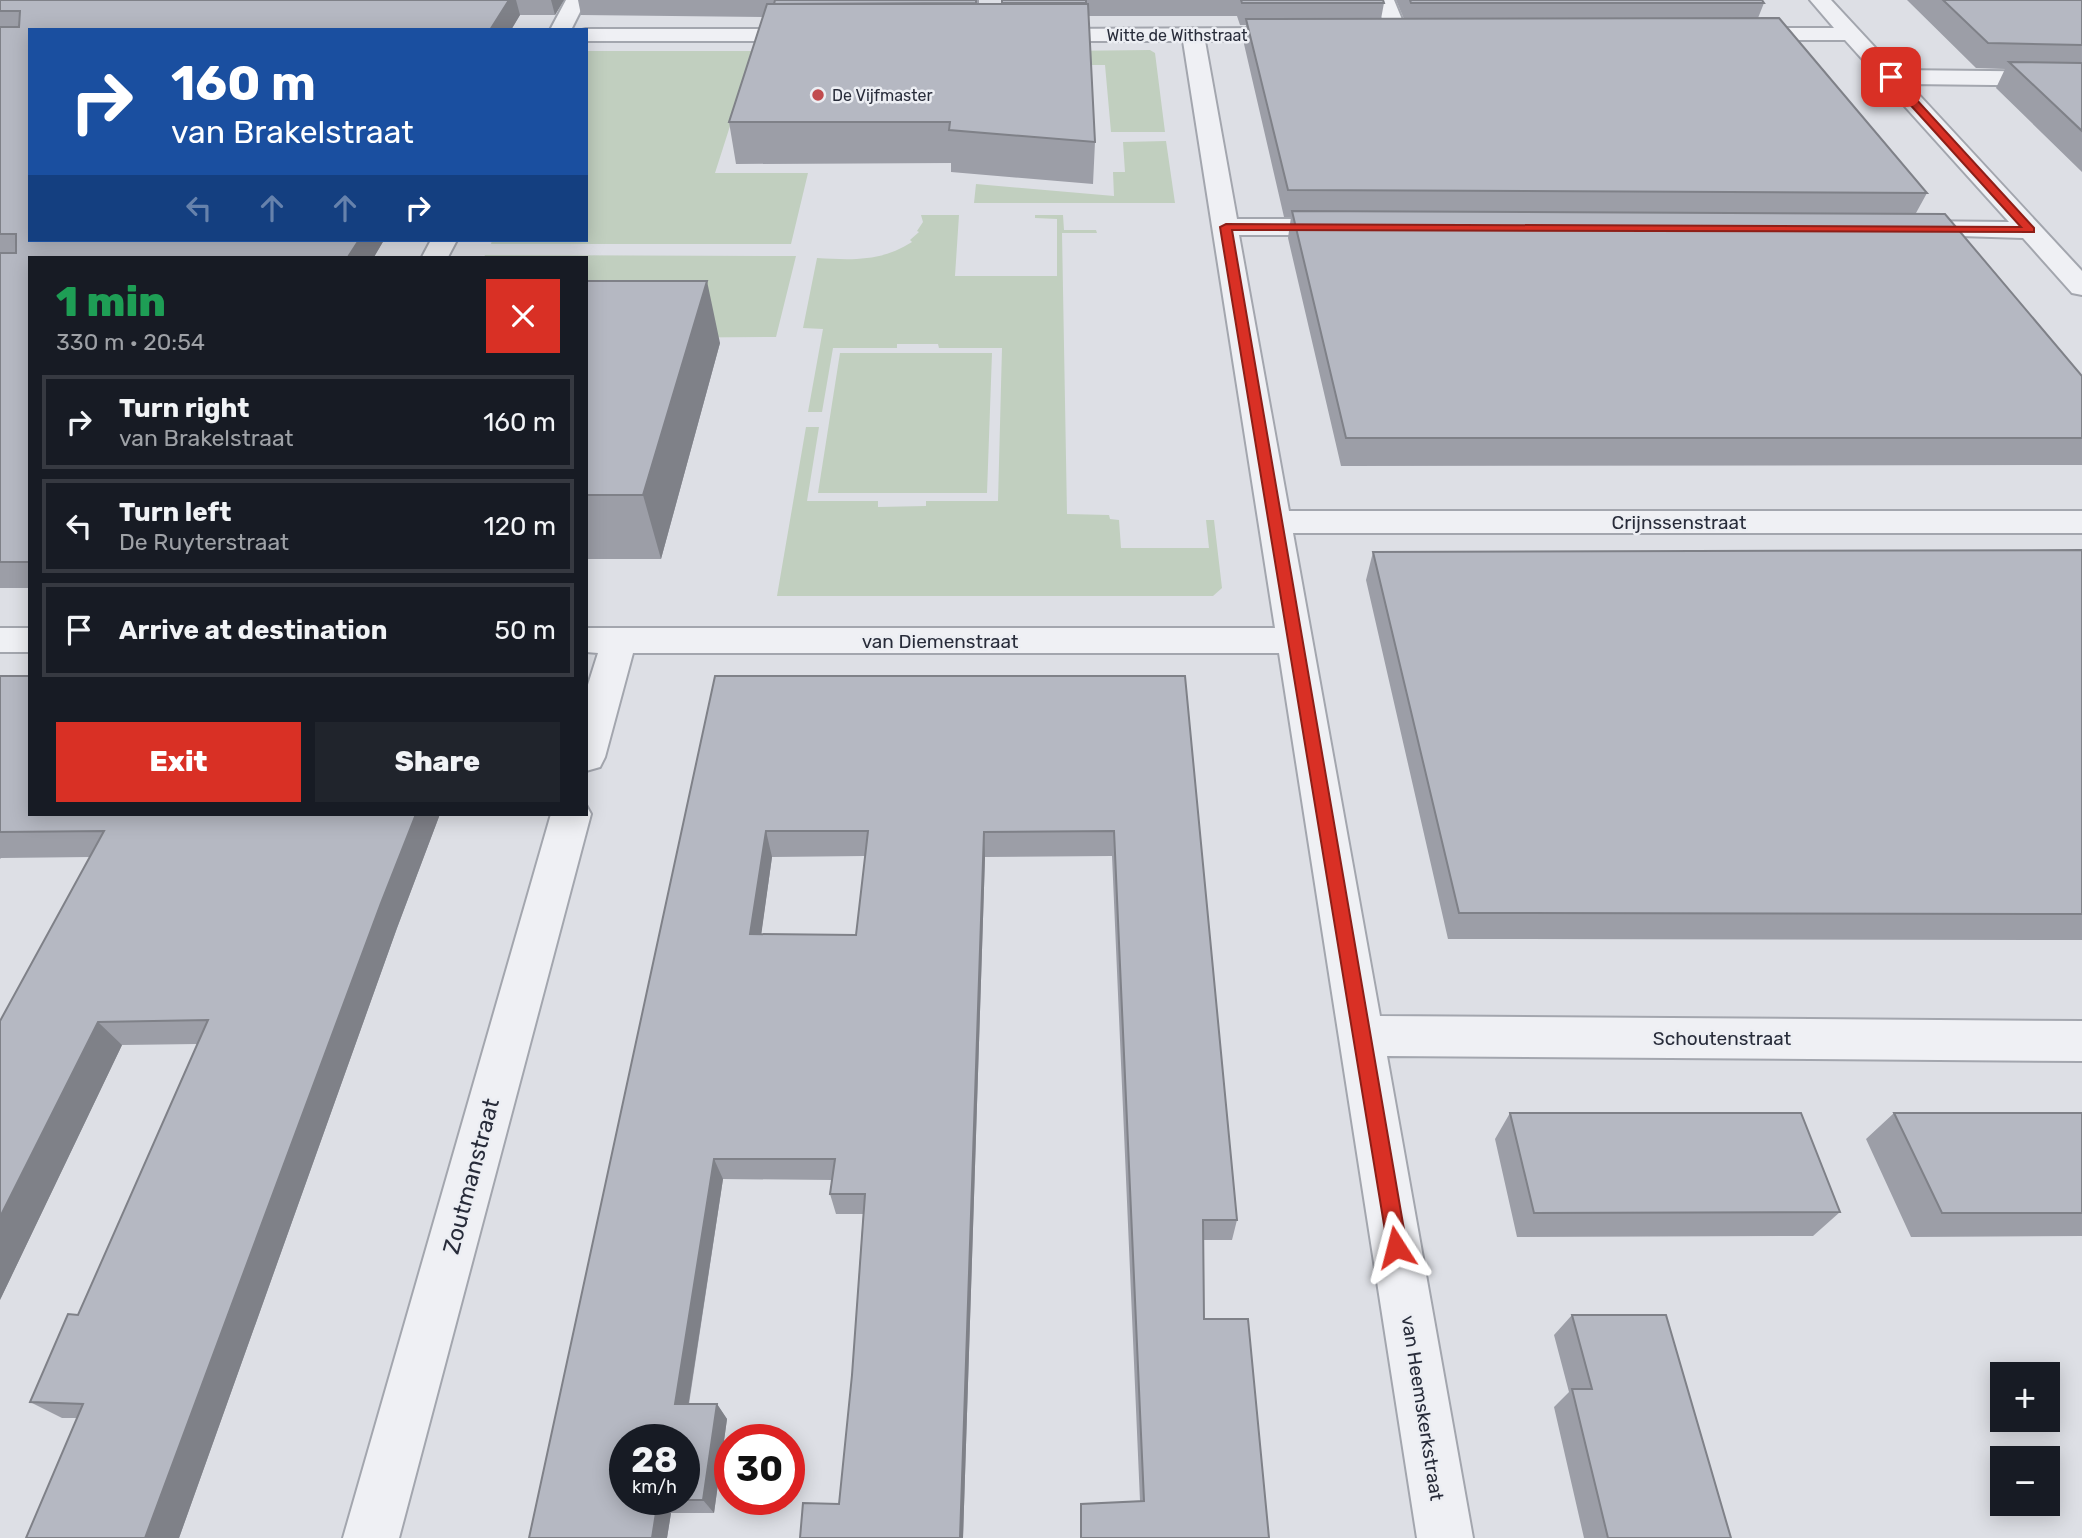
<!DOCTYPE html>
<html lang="en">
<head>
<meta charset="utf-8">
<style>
  body { margin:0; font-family:Rubik,sans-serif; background:#20242c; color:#f1f3f6; height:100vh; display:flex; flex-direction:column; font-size:26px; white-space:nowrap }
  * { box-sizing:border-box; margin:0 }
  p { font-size:23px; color:#9ea1a6 }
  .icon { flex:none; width:38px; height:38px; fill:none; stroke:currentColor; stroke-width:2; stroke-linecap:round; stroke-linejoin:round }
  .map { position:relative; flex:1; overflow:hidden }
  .side { position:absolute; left:28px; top:256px; width:560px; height:560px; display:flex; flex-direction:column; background:#171b24; border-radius:0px; box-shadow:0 4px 18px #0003 }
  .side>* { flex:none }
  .top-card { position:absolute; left:28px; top:28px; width:560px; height:214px; border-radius:0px; box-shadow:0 4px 18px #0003; background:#1a4fa0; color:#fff; overflow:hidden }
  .controls { position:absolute; left:1990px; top:1362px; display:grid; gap:14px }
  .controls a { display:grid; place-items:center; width:70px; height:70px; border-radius:0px; background:#171b24; box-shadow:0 4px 18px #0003; font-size:35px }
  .speed { position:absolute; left:609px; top:1424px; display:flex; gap:14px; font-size:35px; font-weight:700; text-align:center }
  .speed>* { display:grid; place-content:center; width:91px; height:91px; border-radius:50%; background:#171b24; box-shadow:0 4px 18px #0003; line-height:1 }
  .speed small { font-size:18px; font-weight:400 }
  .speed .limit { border:10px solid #d22; background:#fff; color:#111 }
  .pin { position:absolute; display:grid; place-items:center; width:60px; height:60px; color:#fff; margin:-30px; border-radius:14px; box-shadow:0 4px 10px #0006 }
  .me { position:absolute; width:77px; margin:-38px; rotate:351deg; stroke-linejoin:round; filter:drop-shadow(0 0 5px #0008) }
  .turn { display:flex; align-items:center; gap:24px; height:147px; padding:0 28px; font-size:32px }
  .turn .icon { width:91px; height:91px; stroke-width:2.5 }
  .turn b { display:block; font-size:49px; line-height:60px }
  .lanes { display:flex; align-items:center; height:66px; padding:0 28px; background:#0003; justify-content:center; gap:35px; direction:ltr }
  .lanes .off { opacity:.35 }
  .round { display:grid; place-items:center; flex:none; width:74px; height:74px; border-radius:0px; background:#20242c }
  .headline { display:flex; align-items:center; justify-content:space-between; height:119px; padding:0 28px }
  h1 { font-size:42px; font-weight:800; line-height:52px; color:#1e9e55 }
  .button { display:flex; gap:14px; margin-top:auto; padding:14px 28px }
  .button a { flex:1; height:80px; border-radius:0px; background:#d93025; color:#fff; font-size:28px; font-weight:800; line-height:80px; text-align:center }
  .button a+a { background:#20242c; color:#f1f3f6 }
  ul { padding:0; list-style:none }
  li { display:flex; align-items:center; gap:21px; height:94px; margin:0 14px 10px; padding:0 14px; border:4px solid #363941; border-radius:0px }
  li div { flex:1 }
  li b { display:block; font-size:26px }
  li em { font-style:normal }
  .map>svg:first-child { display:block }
</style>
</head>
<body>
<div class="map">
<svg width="2082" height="1538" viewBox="0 0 2082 1538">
  <rect width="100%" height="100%" fill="#dddfe5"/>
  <!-- green -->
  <path fill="#c1cfbf" d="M 1150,50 L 1155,53 L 1165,132 L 1111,132 L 1105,65 L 1062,65 L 1062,51 Z
    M 587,51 L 754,51 L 715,173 L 808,173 L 791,244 L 491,244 L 492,240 L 586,240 Z
    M 1166,141 L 1175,203 L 974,203 L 976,184 L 1114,196 L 1113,172 L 1125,172 L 1123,142 Z
    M 921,215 L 959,215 L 955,276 L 1057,276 L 1057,219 L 1035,218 L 1035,215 L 1063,215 L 1064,230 L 1096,230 L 1097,233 L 1062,233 L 1067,514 L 1109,515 L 1110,519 L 1119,520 L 1121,548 L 1209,548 L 1206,520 L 1214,520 L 1222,588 L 1213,596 L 777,596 L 806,427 L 819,427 L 807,501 L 878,501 L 878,507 L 926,506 L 926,501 L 998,501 L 1002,348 L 939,348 L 938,344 L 897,344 L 897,348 L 833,348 L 822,412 L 808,412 L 823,329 L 803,328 L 817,258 C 851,260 881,262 912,242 L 910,240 L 919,232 L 917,231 L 923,222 Z
    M 485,255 L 796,256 L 776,337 L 632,338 L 586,333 L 586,257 L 484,257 Z
    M 840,353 L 992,353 L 987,493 L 818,493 Z"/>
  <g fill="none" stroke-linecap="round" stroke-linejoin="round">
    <!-- minor casing -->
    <g stroke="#a3a6ae" stroke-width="4">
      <path id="minor" d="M 566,0 L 586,0 L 571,30 L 550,30 Z
        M 1374,0 L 1394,0 L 1408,34 L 1404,38 L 1390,38 Z
        M 1810,0 L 1831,0 L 1896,70 L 2082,72 L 2082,86 L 1909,84 L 2082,271 L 2082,295 L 2072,293 L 2023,238 L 1897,234 L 1893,229 L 1897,224 L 1906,221 L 2009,222 L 1845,40 L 1741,40 L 1734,38 L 1730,34 L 1734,30 L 1741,28 L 1834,28 Z
        M 1296,28 L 1303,30 L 1307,34 L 1303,38 L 1205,41 L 1237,219 L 1342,219 L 1351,222 L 1355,227 L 1351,232 L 1342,235 L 1239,235 L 1289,511 L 2082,511 L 2082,533 L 1293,533 L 1380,1016 L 2082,1021 L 2082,1061 L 1387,1056 L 1473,1538 L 1417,1538 L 1279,653 L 633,653 L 605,757 L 600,767 L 586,771 L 586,691 L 598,653 L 586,652 L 586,628 L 1275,628 L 1183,41 L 1038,41 L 1031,39 L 1027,35 L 1031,31 L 1038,29 Z
        M 586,29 L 810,29 L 817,31 L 821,35 L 817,39 L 810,41 L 586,41 L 586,30 L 582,30 Z
        M 431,240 L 457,240 L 448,257 L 422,257 Z
        M 0,628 L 30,628 L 30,652 L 0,652 Z
        M 586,805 L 591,814 L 399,1538 L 343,1538 L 551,814 L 586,814 Z"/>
    </g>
    <!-- minor -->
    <use href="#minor" fill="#eff0f4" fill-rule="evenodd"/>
  </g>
  <!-- wall -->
  <path fill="#9c9ea7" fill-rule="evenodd" d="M 0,0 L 564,0 L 555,15 L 520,15 L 511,30 L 30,30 L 30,240 L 384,240 L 374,257 L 30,257 L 30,588 L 0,588 Z
    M 578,0 L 979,0 L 979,4 L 1002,4 L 1002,0 L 1383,0 L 1384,3 L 1381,19 L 1404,19 L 1396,0 L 1762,0 L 1764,3 L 1758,18 L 1927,193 L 1916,213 L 2082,376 L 2082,465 L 1341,466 L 1288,238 L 1291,217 L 1284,217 L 1244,44 L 1246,25 L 1240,25 L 1237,16 L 1088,16 L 1095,142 L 1093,184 L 951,172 L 951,163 L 736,164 L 729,122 L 763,17 L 581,15 Z
    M 1907,0 L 2082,0 L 2082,172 L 1996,88 L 2005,69 L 1976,68 Z
    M 586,281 L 720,343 L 661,559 L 586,559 Z
    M 2082,550 L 2082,940 L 1448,939 L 1366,580 L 1373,552 Z
    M 0,676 L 440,814 L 397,928 L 179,1538 L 26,1538 L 77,1418 L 62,1418 L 30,1402 L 78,1315 L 197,1044 L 122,1045 L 0,1300 L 90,857 L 1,858 L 0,859 Z
    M 715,676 L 1185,676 L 1237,1220 L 1232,1240 L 1203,1240 L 1204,1319 L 1269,1538 L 1080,1538 L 1080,1517 L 1081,1504 L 1140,1501 L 1112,856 L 985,857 L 963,1538 L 800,1538 L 839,1504 L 852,1375 L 863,1214 L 836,1214 L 830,1194 L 832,1180 L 723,1179 L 689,1404 L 717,1404 L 727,1419 L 714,1513 L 671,1513 L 667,1538 L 529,1538 ZM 865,856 L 856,935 L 761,934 L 772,857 Z
    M 1510,1113 L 1840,1212 L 1813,1236 L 1517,1237 L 1495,1139 Z
    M 1894,1113 L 2082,1113 L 2082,1236 L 1911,1237 L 1866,1139 Z
    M 1572,1315 L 1731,1538 L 1584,1538 L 1554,1407 L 1569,1392 L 1554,1335 Z"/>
  <!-- shaded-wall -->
  <path fill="#7f8188" d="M 509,0 L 516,0 L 520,15 L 511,30 L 490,30 Z
    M 551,0 L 564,0 L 555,15 Z
    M 359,240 L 384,240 L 374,257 L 348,257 Z
    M 707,281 L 720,343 L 661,559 L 643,495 Z
    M 416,814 L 440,814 L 397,928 L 179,1538 L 145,1538 L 381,903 Z
    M 766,831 L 772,857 L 758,958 L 750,934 Z
    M 984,832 L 985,857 L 963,1538 L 960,1538 Z
    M 98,1022 L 122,1045 L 0,1300 L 0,1217 Z
    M 714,1159 L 723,1179 L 686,1420 L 675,1404 Z
    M 717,1404 L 727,1419 L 714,1513 L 703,1500 Z
    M 658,1500 L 671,1513 L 667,1538 L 652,1538 Z"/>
  <!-- building -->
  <path fill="#b5b8c2" stroke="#7f8188" stroke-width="2" fill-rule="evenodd" d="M 0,0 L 509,0 L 490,30 L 30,30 L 30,240 L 359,240 L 348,257 L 30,257 L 30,562 L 0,562 L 0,253 L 16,253 L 16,234 L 0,234 L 0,27 L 19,27 L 20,11 L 0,11 Z
    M 775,0 L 976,0 L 976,3 L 774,4 Z
    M 1002,0 L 1086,0 L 1086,3 L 1002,3 Z
    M 1241,0 L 1383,0 L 1384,3 L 1242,3 Z
    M 1410,0 L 1762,0 L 1764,3 L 1411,3 Z
    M 1943,0 L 2082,0 L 2082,45 L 1988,43 Z
    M 767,4 L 1088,4 L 1095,142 L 949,130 L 950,122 L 729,122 Z
    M 1779,18 L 1927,193 L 1288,190 L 1246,19 Z
    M 2009,62 L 2082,63 L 2082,131 Z
    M 1292,211 L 1945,214 L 2082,376 L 2082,438 L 1346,438 Z
    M 586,281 L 707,281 L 643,495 L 586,495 Z
    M 2082,550 L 2082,914 L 1459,913 L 1373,552 Z
    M 0,676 L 30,676 L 30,814 L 416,814 L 381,903 L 145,1538 L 26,1538 L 83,1404 L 30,1402 L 68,1314 L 78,1315 L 208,1020 L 98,1022 L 0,1217 L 0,1021 L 104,831 L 0,832 Z
    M 715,676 L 1185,676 L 1237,1220 L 1203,1220 L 1204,1319 L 1248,1319 L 1269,1538 L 1081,1538 L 1081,1504 L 1144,1501 L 1114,831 L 984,832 L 960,1538 L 800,1538 L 803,1503 L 839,1504 L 852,1375 L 865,1194 L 830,1194 L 835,1159 L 714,1159 L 675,1404 L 717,1404 L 703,1500 L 658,1500 L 652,1538 L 529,1538 ZM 766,831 L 868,831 L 856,935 L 750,934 ZM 625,1440 L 684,1440 L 684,1500 L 625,1500 Z
    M 1510,1113 L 1801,1113 L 1840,1212 L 1534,1213 Z
    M 1894,1113 L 2082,1113 L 2082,1213 L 1942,1213 Z
    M 1572,1315 L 1666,1315 L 1731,1538 L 1608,1538 L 1572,1389 L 1592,1389 Z"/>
  <!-- route -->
  <path fill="#d93025" stroke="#8d1f18" stroke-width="2" d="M 1887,75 L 1894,75 L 2034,228 L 2034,232 L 1232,230 L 1407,1247 L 1404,1255 L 1396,1258 L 1389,1255 L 1220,227 L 1226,224 L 2021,227 L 1887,79 Z"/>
  <!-- markers -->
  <circle fill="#c14b4e" stroke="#eceef3" stroke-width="2.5" cx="818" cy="95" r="7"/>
  <g text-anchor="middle" stroke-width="5" stroke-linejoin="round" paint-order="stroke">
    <!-- far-street labels -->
    <g font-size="16" fill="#282c3a" stroke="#eceef3">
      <text x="1177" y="41">Witte de Withstraat</text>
    </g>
    <!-- far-poi labels -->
    <g font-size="16" fill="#282c3a" stroke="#eceef3" text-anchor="start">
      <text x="832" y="101">De Vijfmaster</text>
    </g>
    <!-- street labels -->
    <g font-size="19" fill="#282c3a" stroke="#eceef3">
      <text x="1679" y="529">Crijnssenstraat</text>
      <text x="940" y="648">van Diemenstraat</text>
      <text x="1722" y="1045">Schoutenstraat</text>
      <text transform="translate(1423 1408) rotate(81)" y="7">van Heemskerkstraat</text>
    </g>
    <!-- near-street labels -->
    <g font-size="23" fill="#282c3a" stroke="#eceef3">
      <text transform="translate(471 1176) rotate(-75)" y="8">Zoutmanstraat</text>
    </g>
  </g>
</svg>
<div class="controls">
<a>+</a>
<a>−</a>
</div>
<div class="speed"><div>28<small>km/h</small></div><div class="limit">30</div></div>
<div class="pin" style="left:1891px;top:77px;background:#d93025"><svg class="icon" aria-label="arrive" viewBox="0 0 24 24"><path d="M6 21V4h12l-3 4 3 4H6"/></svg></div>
<svg class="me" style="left:1396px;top:1247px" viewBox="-20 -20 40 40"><path d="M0-17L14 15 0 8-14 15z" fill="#d93025" stroke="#fff" stroke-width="4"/></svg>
<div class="top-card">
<div class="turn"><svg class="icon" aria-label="right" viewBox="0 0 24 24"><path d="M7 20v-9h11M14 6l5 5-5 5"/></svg><div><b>160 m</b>van Brakelstraat</div></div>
<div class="lanes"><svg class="icon off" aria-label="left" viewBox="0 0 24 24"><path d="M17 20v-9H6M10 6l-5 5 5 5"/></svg><svg class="icon off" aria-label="ahead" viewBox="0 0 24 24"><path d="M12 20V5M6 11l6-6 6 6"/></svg><svg class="icon off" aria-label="ahead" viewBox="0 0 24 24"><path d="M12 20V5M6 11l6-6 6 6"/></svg><svg class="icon" aria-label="right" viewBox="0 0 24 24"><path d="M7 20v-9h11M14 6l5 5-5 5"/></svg></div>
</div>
<section class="side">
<div class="headline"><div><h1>1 min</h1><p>330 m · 20:54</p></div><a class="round" style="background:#d93025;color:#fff"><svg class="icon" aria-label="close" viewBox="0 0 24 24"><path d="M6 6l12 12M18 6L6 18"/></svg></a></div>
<ul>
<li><svg class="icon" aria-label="right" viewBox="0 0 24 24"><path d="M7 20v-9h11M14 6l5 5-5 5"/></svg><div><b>Turn right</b><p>van Brakelstraat</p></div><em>160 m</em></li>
<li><svg class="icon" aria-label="left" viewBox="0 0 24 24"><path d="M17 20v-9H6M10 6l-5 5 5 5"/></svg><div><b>Turn left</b><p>De Ruyterstraat</p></div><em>120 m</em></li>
<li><svg class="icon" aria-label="arrive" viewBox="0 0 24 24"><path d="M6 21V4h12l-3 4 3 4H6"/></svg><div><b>Arrive at destination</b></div><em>50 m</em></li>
</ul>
<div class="button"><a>Exit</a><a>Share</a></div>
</section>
</div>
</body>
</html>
